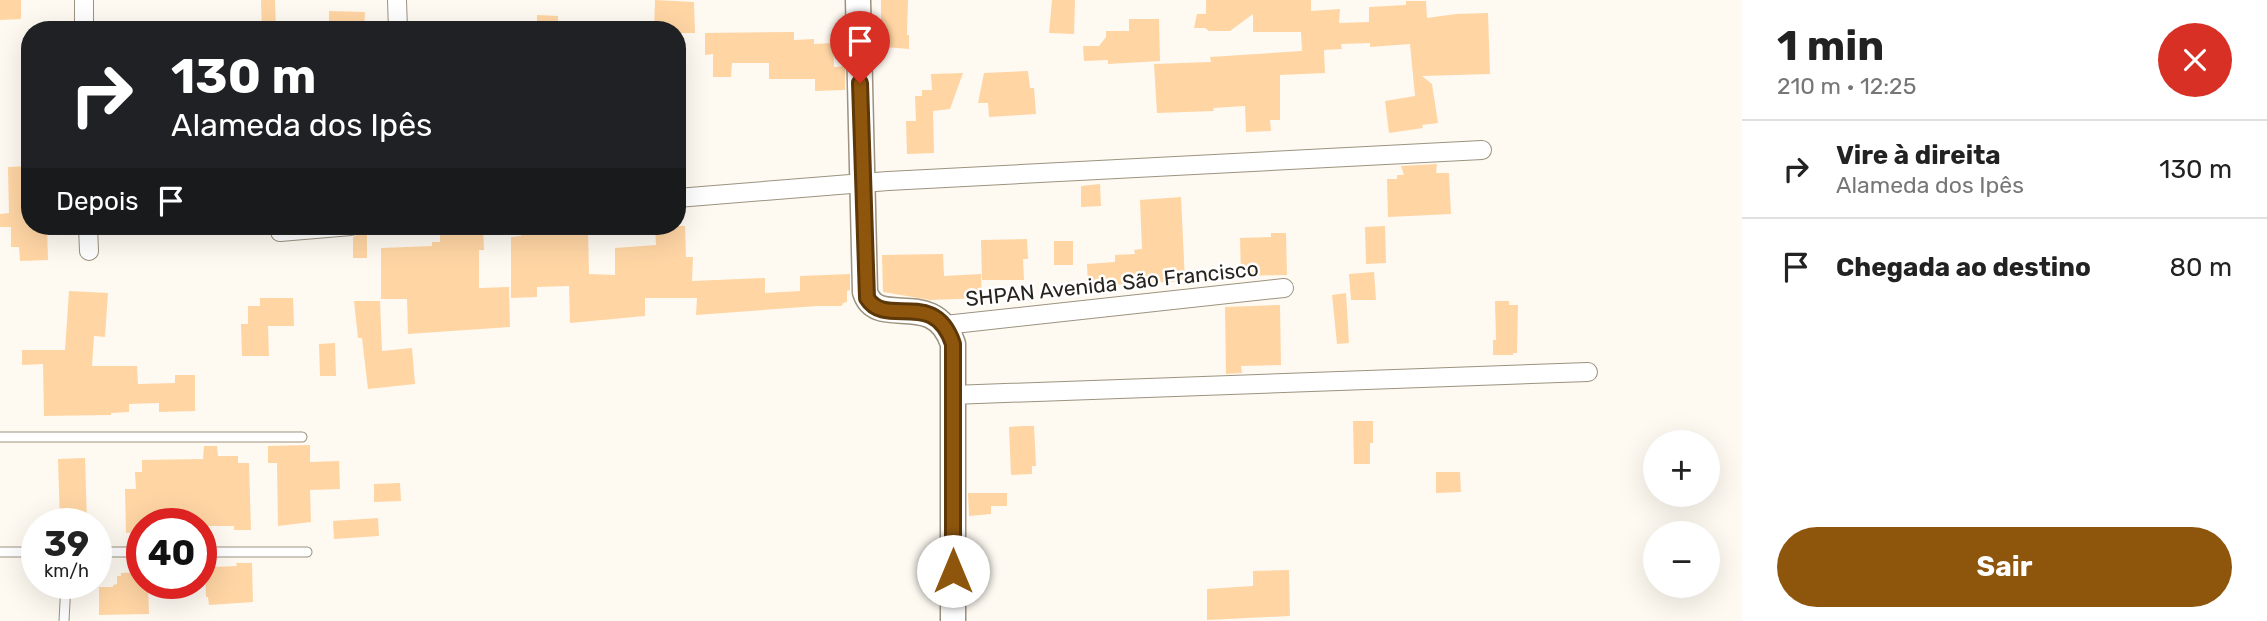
<!DOCTYPE html>
<html lang="pt">
<head>
<meta charset="utf-8">
<style>
  body { margin:0; font-family:Rubik,sans-serif; background:#f2f2f2; color:#222; height:100vh; display:flex; flex-direction:column; font-size:26px; white-space:nowrap }
  * { box-sizing:border-box; margin:0 }
  p { font-size:23px; color:#767676 }
  .icon { flex:none; width:38px; height:38px; fill:none; stroke:currentColor; stroke-width:2; stroke-linecap:round; stroke-linejoin:round }
  .map { position:relative; flex:1; overflow:hidden }
  .panel { display:flex; flex-direction:column; background:#fff; width:525px }
  .panel>* { flex:none }
  .guide { position:absolute; left:21px; top:21px; width:665px; height:214px; border-radius:28px; box-shadow:0 7px 28px #0002; background:#202124; color:#fff; overflow:hidden }
  .buttons { position:absolute; left:1643px; top:430px; display:grid; gap:14px }
  .buttons a { display:grid; place-items:center; width:77px; height:77px; border-radius:50%; background:#fff; box-shadow:0 7px 28px #0002; font-size:35px }
  .speed { position:absolute; left:21px; top:508px; display:flex; gap:14px; font-size:35px; font-weight:700; text-align:center }
  .speed>* { display:grid; place-content:center; width:91px; height:91px; border-radius:50%; background:#fff; box-shadow:0 7px 28px #0002; line-height:1 }
  .speed small { font-size:18px; font-weight:400 }
  .speed .limit { border:10px solid #d22; background:#fff; color:#111 }
  .pin { position:absolute; display:grid; place-items:center; width:60px; height:60px; color:#fff; margin:-72px -30px; border-radius:50% 50% 50% 0; rotate:-45deg; box-shadow:0 0 7px #0007 }
  .pin .icon { rotate:45deg }
  .me { position:absolute; width:77px; margin:-38px; rotate:0deg; stroke-linejoin:round; filter:drop-shadow(0 0 5px #0008) }
  .turn { display:flex; align-items:center; gap:24px; height:147px; padding:0 35px; font-size:32px }
  .turn .icon { width:91px; height:91px; stroke-width:2.5 }
  .turn b { display:block; font-size:49px; line-height:60px }
  .then { display:flex; align-items:center; height:66px; padding:0 35px; background:#0003; gap:14px; font-size:26px }
  .round { display:grid; place-items:center; flex:none; width:74px; height:74px; border-radius:37px; background:#f2f2f2 }
  .overview { display:flex; align-items:center; justify-content:space-between; height:119px; padding:0 35px }
  h1 { font-size:42px; font-weight:700; line-height:52px }
  .primary-button { display:flex; gap:14px; margin-top:auto; padding:14px 35px }
  .primary-button a { flex:1; height:80px; border-radius:42px; background:#8e550d; color:#fff; font-size:28px; font-weight:700; line-height:80px; text-align:center }
  ul { padding:0; list-style:none }
  li { display:flex; align-items:center; gap:21px; height:98px; padding:0 35px; border-top:2px solid #e0e0e0 }
  li div { flex:1 }
  li b { display:block; font-size:26px }
  li em { font-style:normal }
  main { display:flex; flex:1; min-height:0 }
  .map>svg:first-child { display:block }
</style>
</head>
<body>
<main>
<div class="map">
<svg width="1742" height="621" viewBox="0 0 1742 621">
  <rect width="100%" height="100%" fill="#fefaf2"/>
  <!-- building -->
  <path fill="#ffd5a4" d="M 0,0 L 21,0 L 21,19 L 0,20 Z
    M 261,0 L 275,0 L 276,30 L 262,30 Z
    M 655,0 L 694,2 L 695,33 L 677,33 L 677,30 L 654,30 Z
    M 881,0 L 908,0 L 907,35 L 909,35 L 909,49 L 885,47 L 886,35 L 881,35 Z
    M 1052,0 L 1075,0 L 1074,34 L 1049,33 Z
    M 1206,0 L 1311,0 L 1311,11 L 1340,9 L 1339,23 L 1369,22 L 1369,7 L 1406,5 L 1406,1 L 1426,1 L 1427,18 L 1456,14 L 1488,13 L 1490,74 L 1422,76 L 1432,84 L 1438,123 L 1422,125 L 1423,128 L 1389,133 L 1385,101 L 1415,96 L 1410,44 L 1370,47 L 1370,43 L 1341,44 L 1342,49 L 1324,50 L 1325,73 L 1280,75 L 1280,120 L 1270,120 L 1271,131 L 1246,132 L 1245,106 L 1213,108 L 1214,111 L 1157,113 L 1154,64 L 1211,62 L 1210,57 L 1302,51 L 1301,32 L 1253,32 L 1253,14 L 1230,31 L 1209,31 L 1205,28 L 1194,28 L 1197,14 L 1206,14 Z
    M 329,11 L 365,12 L 364,30 L 329,30 Z
    M 537,15 L 558,16 L 558,30 L 537,30 Z
    M 1129,19 L 1159,19 L 1160,61 L 1108,64 L 1108,60 L 1084,61 L 1083,46 L 1099,46 L 1106,37 L 1106,31 L 1129,31 Z
    M 794,32 L 794,40 L 814,39 L 814,44 L 833,43 L 834,67 L 845,66 L 845,90 L 815,91 L 815,79 L 769,79 L 769,63 L 732,63 L 731,77 L 713,77 L 713,54 L 705,55 L 705,33 Z
    M 1028,71 L 1030,88 L 1034,88 L 1036,114 L 989,117 L 988,103 L 978,103 L 984,73 Z
    M 963,73 L 950,109 L 933,111 L 934,153 L 907,154 L 906,121 L 916,121 L 915,96 L 922,96 L 922,90 L 932,90 L 931,74 Z
    M 1437,164 L 1436,173 L 1449,173 L 1451,214 L 1388,217 L 1387,179 L 1397,179 L 1397,175 L 1404,175 L 1401,166 Z
    M 30,166 L 30,226 L 47,226 L 48,260 L 20,261 L 19,247 L 11,247 L 11,227 L 0,227 L 0,214 L 9,213 L 8,167 Z
    M 1100,184 L 1101,206 L 1081,207 L 1081,186 Z
    M 1181,197 L 1185,281 L 1088,286 L 1087,264 L 1115,262 L 1115,255 L 1135,254 L 1134,250 L 1142,249 L 1140,200 Z
    M 483,226 L 484,250 L 479,250 L 479,288 L 509,287 L 510,327 L 408,334 L 407,299 L 381,299 L 381,248 L 432,246 L 432,242 L 440,242 L 440,234 L 470,234 L 470,227 Z
    M 588,226 L 589,274 L 615,275 L 615,248 L 656,245 L 655,226 L 685,226 L 686,257 L 693,257 L 692,281 L 765,278 L 765,293 L 800,291 L 800,276 L 850,274 L 850,290 L 847,291 L 847,302 L 843,303 L 842,306 L 817,306 L 696,315 L 697,298 L 645,298 L 645,316 L 570,323 L 569,286 L 537,287 L 537,297 L 511,298 L 511,237 L 521,236 L 521,232 L 562,229 L 562,227 Z
    M 1385,226 L 1386,263 L 1366,264 L 1365,227 Z
    M 367,232 L 367,258 L 353,258 L 353,237 L 360,233 Z
    M 1271,233 L 1286,233 L 1287,275 L 1241,276 L 1240,238 L 1271,237 Z
    M 1027,239 L 1028,259 L 1023,259 L 1024,280 L 982,280 L 981,240 Z
    M 1054,241 L 1073,241 L 1073,265 L 1054,265 Z
    M 943,254 L 944,276 L 981,274 L 982,298 L 930,300 L 883,292 L 882,255 Z
    M 1374,272 L 1376,300 L 1351,300 L 1349,274 Z
    M 69,291 L 108,293 L 105,337 L 94,336 L 92,366 L 137,366 L 138,384 L 175,383 L 175,375 L 195,375 L 195,411 L 159,412 L 159,403 L 129,404 L 129,412 L 111,413 L 111,415 L 44,416 L 43,364 L 22,365 L 22,350 L 65,350 Z
    M 1346,293 L 1349,343 L 1337,344 L 1332,295 Z
    M 260,298 L 293,298 L 294,326 L 268,326 L 269,356 L 242,356 L 241,324 L 248,324 L 248,306 L 260,306 Z
    M 354,301 L 380,301 L 382,351 L 412,348 L 415,384 L 368,389 L 362,338 L 358,338 Z
    M 1495,301 L 1509,301 L 1509,305 L 1518,305 L 1517,353 L 1513,353 L 1513,355 L 1493,355 L 1493,340 L 1496,340 Z
    M 1280,305 L 1281,365 L 1241,366 L 1242,373 L 1226,374 L 1225,307 Z
    M 335,343 L 336,376 L 320,376 L 319,344 Z
    M 1353,421 L 1373,421 L 1373,443 L 1370,443 L 1370,464 L 1354,464 Z
    M 1023,426 L 1034,426 L 1036,466 L 1032,466 L 1032,474 L 1011,475 L 1009,427 Z
    M 310,445 L 310,462 L 339,461 L 340,489 L 310,490 L 311,522 L 278,526 L 277,463 L 268,463 L 268,446 Z
    M 204,446 L 217,446 L 218,456 L 238,456 L 238,463 L 249,463 L 251,530 L 234,530 L 234,526 L 201,526 L 201,523 L 142,523 L 142,532 L 126,533 L 125,489 L 136,489 L 135,472 L 142,472 L 142,460 L 203,459 Z
    M 85,458 L 87,523 L 60,523 L 58,459 Z
    M 1436,472 L 1460,472 L 1461,492 L 1436,493 Z
    M 400,483 L 401,501 L 374,502 L 374,484 Z
    M 968,493 L 1007,493 L 1007,506 L 991,506 L 991,514 L 969,516 Z
    M 378,518 L 379,536 L 334,539 L 333,521 Z
    M 236,563 L 252,563 L 253,602 L 209,605 L 208,597 L 206,597 L 205,571 L 213,570 L 213,567 L 237,566 Z
    M 1289,570 L 1290,616 L 1207,620 L 1207,589 L 1253,586 L 1253,571 Z
    M 142,572 L 142,583 L 148,584 L 149,614 L 99,615 L 99,587 L 113,587 L 113,585 L 117,584 L 117,576 L 121,576 L 121,573 Z"/>
  <g fill="none" stroke-linecap="round" stroke-linejoin="round">
    <!-- lane casing -->
    <g stroke="#9c927f" stroke-width="11">
      <path id="lane" d="M 0,437 L 302,437
        M 0,552 L 37,552
        M 96,552 L 142,552
        M 201,552 L 307,552
        M 64,621 L 66,583"/>
    </g>
    <!-- street casing -->
    <g stroke="#9c927f" stroke-width="20">
      <path id="street" d="M 84,0 L 84,30
        M 397,0 L 398,30
        M 677,198 L 888,181 L 1482,150
        M 88,226 L 89,251
        M 280,232 L 351,226
        M 945,325 L 1284,288
        M 952,395 L 1588,372"/>
    </g>
    <!-- secondary casing -->
    <g stroke="#9c927f" stroke-width="27">
      <path id="secondary" d="M 858,0 L 865,292 C 877,331 934,286 953,344 L 953,621"/>
    </g>
    <!-- lane -->
    <use href="#lane" stroke="#fff" stroke-width="9"/>
    <!-- street -->
    <use href="#street" stroke="#fff" stroke-width="18"/>
    <!-- secondary -->
    <use href="#secondary" stroke="#fff" stroke-width="24"/>
  </g>
  <g fill="none" stroke-linecap="round" stroke-linejoin="round">
    <!-- route casing -->
    <g stroke="#5c3708" stroke-width="18">
      <path id="route" d="M 860,83 L 867,298 C 886,329 934,287 953,344 L 953,571"/>
    </g>
    <!-- route -->
    <use href="#route" stroke="#8e550d" stroke-width="12"/>
  </g>
  <g text-anchor="middle" stroke-width="5" stroke-linejoin="round" paint-order="stroke">
    <!-- street labels -->
    <g font-size="21" fill="#28241d" stroke="#fff">
      <text transform="translate(1112 284) rotate(-6)" y="7">SHPAN Avenida São Francisco</text>
    </g>
  </g>
</svg>
<div class="buttons">
<a>+</a>
<a>−</a>
</div>
<div class="speed"><div>39<small>km/h</small></div><div class="limit">40</div></div>
<div class="pin" style="left:860px;top:83px;background:#d93025"><svg class="icon" aria-label="arrive" viewBox="0 0 24 24"><path d="M6 21V4h12l-3 4 3 4H6"/></svg></div>
<svg class="me" style="left:953px;top:571px" viewBox="-20 -20 40 40"><circle r="19" fill="#fff"/><path d="M0-13L10 11 0 6-10 11z" fill="#8e550d"/></svg>
<div class="guide">
<div class="turn"><svg class="icon" aria-label="right" viewBox="0 0 24 24"><path d="M7 20v-9h11M14 6l5 5-5 5"/></svg><div><b>130 m</b>Alameda dos Ipês</div></div>
<div class="then">Depois<svg class="icon" aria-label="arrive" viewBox="0 0 24 24"><path d="M6 21V4h12l-3 4 3 4H6"/></svg></div>
</div>
</div>
<section class="panel">
<div class="overview"><div><h1>1 min</h1><p>210 m · 12:25</p></div><a class="round" style="background:#d93025;color:#fff"><svg class="icon" aria-label="close" viewBox="0 0 24 24"><path d="M6 6l12 12M18 6L6 18"/></svg></a></div>
<ul>
<li><svg class="icon" aria-label="right" viewBox="0 0 24 24"><path d="M7 20v-9h11M14 6l5 5-5 5"/></svg><div><b>Vire à direita</b><p>Alameda dos Ipês</p></div><em>130 m</em></li>
<li><svg class="icon" aria-label="arrive" viewBox="0 0 24 24"><path d="M6 21V4h12l-3 4 3 4H6"/></svg><div><b>Chegada ao destino</b></div><em>80 m</em></li>
</ul>
<div class="primary-button"><a>Sair</a></div>
</section>
</main>
</body>
</html>
